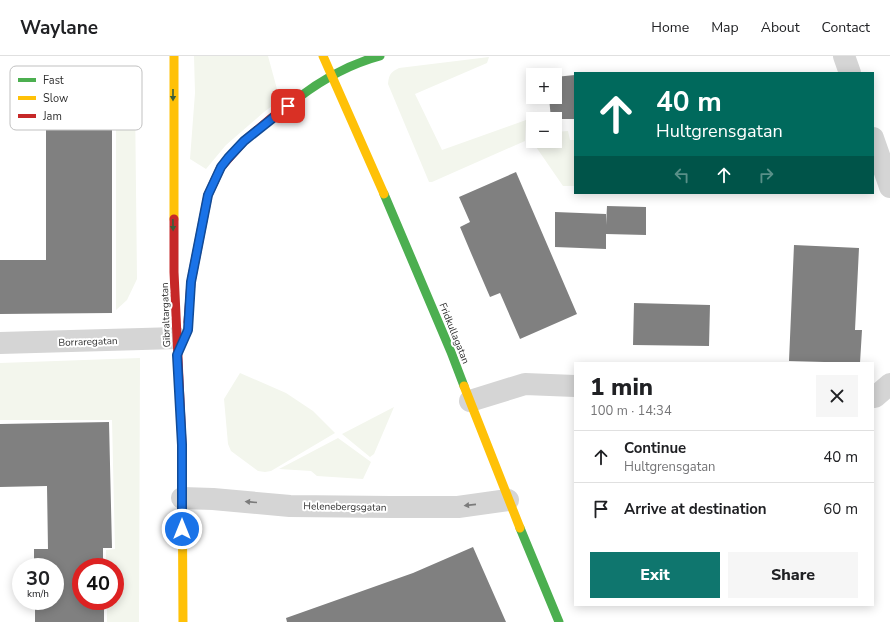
<!DOCTYPE html>
<html lang="en">
<head>
<meta charset="utf-8">
<style>
  body { margin:0; font-family:"Nunito Sans",sans-serif; background:#f6f6f6; color:#202124; height:100vh; display:flex; flex-direction:column; font-size:15px; white-space:nowrap }
  * { box-sizing:border-box; margin:0 }
  p { font-size:13px; color:#757577 }
  .icon { flex:none; width:22px; height:22px; fill:none; stroke:currentColor; stroke-width:2; stroke-linecap:round; stroke-linejoin:round }
  .map { position:relative; flex:1; overflow:hidden }
  .side { position:absolute; left:574px; top:306px; width:300px; height:244px; display:flex; flex-direction:column; background:#fff; border-radius:0px; box-shadow:0 2px 10px #0003 }
  .side>* { flex:none }
  .banner { position:absolute; left:574px; top:16px; width:300px; height:122px; border-radius:0px; box-shadow:0 2px 10px #0003; background:#00695c; color:#fff; overflow:hidden }
  .buttons { position:absolute; left:526px; top:12px; display:grid; gap:8px }
  .buttons a { display:grid; place-items:center; width:36px; height:36px; border-radius:0px; background:#fff; box-shadow:0 2px 10px #0003; font-size:20px }
  .speed { position:absolute; left:12px; top:502px; display:flex; gap:8px; font-size:20px; font-weight:700; text-align:center }
  .speed>* { display:grid; place-content:center; width:52px; height:52px; border-radius:50%; background:#fff; box-shadow:0 2px 10px #0003; line-height:1 }
  .speed small { font-size:10px; font-weight:400 }
  .speed .limit { border:6px solid #d22; background:#fff; color:#111 }
  .pin { position:absolute; display:grid; place-items:center; width:34px; height:34px; color:#fff; margin:-17px; border-radius:8px; box-shadow:0 2px 6px #0006 }
  .me { position:absolute; width:44px; margin:-22px; rotate:0deg; stroke-linejoin:round; filter:drop-shadow(0 0 3px #0008) }
  .turn { display:flex; align-items:center; gap:14px; height:84px; padding:0 16px; font-size:18px }
  .turn .icon { width:52px; height:52px; stroke-width:2.5 }
  .turn b { display:block; font-size:28px; line-height:34px }
  .lanes { display:flex; align-items:center; height:38px; padding:0 16px; background:#0003; justify-content:center; gap:20px; direction:ltr }
  .lanes .off { opacity:.35 }
  .round { display:grid; place-items:center; flex:none; width:42px; height:42px; border-radius:0px; background:#f6f6f6 }
  .head { display:flex; align-items:center; justify-content:space-between; height:68px; padding:0 16px }
  h1 { font-size:24px; font-weight:800; line-height:30px }
  .cta { display:flex; gap:8px; margin-top:auto; padding:8px 16px }
  .cta a { flex:1; height:46px; border-radius:0px; background:#0f766e; color:#fff; font-size:16px; font-weight:800; line-height:46px; text-align:center }
  .cta a+a { background:#f6f6f6; color:#202124 }
  ul { padding:0; list-style:none }
  li { display:flex; align-items:center; gap:12px; height:52px; padding:0 16px; border-top:1px solid #e0e0e0 }
  li div { flex:1 }
  li b { display:block; font-size:15px }
  li em { font-style:normal }
  header { display:flex; align-items:center; gap:24px; box-sizing:border-box; height:56px; padding:0 20px; background:#fff; border-bottom:1px solid #e0e0e0 }
  header strong { font-size:19px }
  nav { display:flex; gap:22px; margin-inline-start:auto; font-size:14px }
  .map>svg:first-child { display:block }
</style>
</head>
<body>
<header>
<strong>Waylane</strong>
<nav><a>Home</a><a>Map</a><a>About</a><a>Contact</a></nav>
</header>
<div class="map">
<svg width="890" height="566" viewBox="0 0 890 566">
  <rect width="100%" height="100%" fill="#fff"/>
  <!-- green -->
  <path fill="#f3f6ed" d="M 194,0 L 268,0 L 280,44 L 264,56 L 226,89 L 206,113 L 190,103 L 195,37 Z
    M 489,1 L 487,7 L 415,38 L 442,94 L 526,64 L 525,85 L 432,126 L 429,126 L 388,28 C 389,18 391,16 399,12 Z
    M 116,37 L 135,42 L 137,223 L 127,244 L 116,254 Z
    M 568,75 L 570,84 L 575,84 L 575,130 L 563,130 L 534,88 L 534,85 L 555,85 L 555,76 Z
    M 140,302 L 139,566 L 107,566 L 107,545 L 115,545 L 115,511 L 106,511 L 106,494 L 115,493 L 112,364 L 0,364 L 0,307 Z
    M 240,317 L 286,337 L 313,355 L 335,377 L 271,415 L 265,416 L 258,415 L 231,395 L 228,388 L 224,343 Z
    M 394,351 L 374,398 L 370,401 L 342,378 Z
    M 338,382 L 371,406 L 363,423 L 317,420 L 311,415 L 279,413 Z"/>
  <!-- building -->
  <path fill="#808080" d="M 575,19 L 575,63 L 551,63 L 549,41 L 555,41 L 555,21 Z
    M 46,36 L 112,36 L 112,257 L 0,258 L 0,204 L 46,204 Z
    M 516,116 L 577,258 L 520,283 L 500,237 L 490,241 L 471,197 L 460,171 L 470,166 L 459,141 Z
    M 607,150 L 646,151 L 646,179 L 606,178 L 606,193 L 555,191 L 555,156 L 606,158 L 606,169 Z
    M 794,189 L 859,192 L 855,274 L 862,274 L 860,307 L 789,305 Z
    M 634,247 L 710,249 L 709,290 L 633,289 Z
    M 109,366 L 112,492 L 103,492 L 103,511 L 81,511 L 81,545 L 104,545 L 104,566 L 35,566 L 35,545 L 55,545 L 55,511 L 34,511 L 34,493 L 48,493 L 47,430 L 0,431 L 0,368 Z
    M 473,491 L 506,566 L 287,566 L 286,562 L 413,517 Z"/>
  <g fill="none" stroke-linecap="round" stroke-linejoin="round">
    <!-- street -->
    <path stroke="#d5d5d5" stroke-width="22" d="M 844,0 L 850,17
      M 873,82 L 890,131
      M 0,287 L 177,282
      M 875,341 L 890,328
      M 470,345 L 525,328 L 575,330
      M 182,442 L 213,443 L 290,450 L 391,451 L 458,451 L 508,444"/>
    <!-- fast -->
    <path stroke="#4caf50" stroke-width="9" d="M 298,42 C 323,23 350,8 380,0
      M 384,138 L 451,296 L 464,330
      M 520,472 L 559,566"/>
    <!-- slow -->
    <path stroke="#ffc107" stroke-width="9" d="M 174,0 L 174,163
      M 323,0 L 384,138
      M 464,330 L 520,472
      M 182,388 L 183,566"/>
    <!-- jam -->
    <path stroke="#c62828" stroke-width="9" d="M 174,163 L 174,216 L 182,388
      M 188,266 L 191,226 L 208,139 L 221,111 L 244,85 L 275,59 L 298,42"/>
  </g>
  <!-- one-way arrows -->
  <defs><path id="oneway-solid" d="M-6-.8H1V-3.2L6.5 0L1 3.2V.8H-6Z"/></defs>
  <g fill="#3a5d3c">
    <use href="#oneway-solid" transform="translate(173 39) rotate(90)"/>
    <use href="#oneway-solid" transform="translate(173 169) rotate(89)"/>
  </g>
  <g fill="#7b7b7b">
    <use href="#oneway-solid" transform="translate(251 446) rotate(-175)"/>
    <use href="#oneway-solid" transform="translate(470 449) rotate(174)"/>
  </g>
  <g fill="none" stroke-linecap="round" stroke-linejoin="round">
    <!-- route casing -->
    <g stroke="#114b97" stroke-width="10">
      <path id="route" d="M 182,473 L 182,389 L 177,299 L 188,274 L 191,226 L 208,139 L 221,111 L 228,102 L 244,85 L 288,50"/>
    </g>
    <!-- route -->
    <use href="#route" stroke="#1a73e8" stroke-width="7"/>
  </g>
  <g text-anchor="middle" stroke-width="4" stroke-linejoin="round" paint-order="stroke">
    <!-- street labels -->
    <g font-size="10" fill="#313131" stroke="#fff">
      <text transform="translate(165 259) rotate(-92)" y="4">Gibraltargatan</text>
      <text transform="translate(455 277) rotate(68)" y="4">Fridkullagatan</text>
      <text transform="translate(88 285) rotate(-2)" y="4">Borraregatan</text>
      <text transform="translate(345 450) rotate(1)" y="4">Helenebergsgatan</text>
    </g>
  </g>
  <!-- legend -->
  <rect x="10" y="10" width="132" height="64" rx="6" fill="#fff" stroke="#c1c1c1" stroke-width="1"/>
  <rect x="18" y="22" width="18" height="4" fill="#4caf50"/>
  <rect x="18" y="40" width="18" height="4" fill="#ffc107"/>
  <rect x="18" y="58" width="18" height="4" fill="#c62828"/>
  <g font-size="11" fill="#313131">
    <text x="43" y="28">Fast</text>
    <text x="43" y="46">Slow</text>
    <text x="43" y="64">Jam</text>
  </g>
</svg>
<div class="buttons">
<a>+</a>
<a>−</a>
</div>
<div class="speed"><div>30<small>km/h</small></div><div class="limit">40</div></div>
<div class="pin" style="left:288px;top:50px;background:#d93025"><svg class="icon" aria-label="arrive" viewBox="0 0 24 24"><path d="M6 21V4h12l-3 4 3 4H6"/></svg></div>
<svg class="me" style="left:182px;top:473px" viewBox="-20 -20 40 40"><circle r="17" fill="#1a73e8" stroke="#fff" stroke-width="3"/><path d="M0-11L8 9 0 5-8 9z" fill="#fff"/></svg>
<div class="banner">
<div class="turn"><svg class="icon" aria-label="ahead" viewBox="0 0 24 24"><path d="M12 20V5M6 11l6-6 6 6"/></svg><div><b>40 m</b>Hultgrensgatan</div></div>
<div class="lanes"><svg class="icon off" aria-label="left" viewBox="0 0 24 24"><path d="M17 20v-9H6M10 6l-5 5 5 5"/></svg><svg class="icon" aria-label="ahead" viewBox="0 0 24 24"><path d="M12 20V5M6 11l6-6 6 6"/></svg><svg class="icon off" aria-label="right" viewBox="0 0 24 24"><path d="M7 20v-9h11M14 6l5 5-5 5"/></svg></div>
</div>
<section class="side">
<div class="head"><div><h1>1 min</h1><p>100 m · 14:34</p></div><a class="round"><svg class="icon" aria-label="close" viewBox="0 0 24 24"><path d="M6 6l12 12M18 6L6 18"/></svg></a></div>
<ul>
<li><svg class="icon" aria-label="ahead" viewBox="0 0 24 24"><path d="M12 20V5M6 11l6-6 6 6"/></svg><div><b>Continue</b><p>Hultgrensgatan</p></div><em>40 m</em></li>
<li><svg class="icon" aria-label="arrive" viewBox="0 0 24 24"><path d="M6 21V4h12l-3 4 3 4H6"/></svg><div><b>Arrive at destination</b></div><em>60 m</em></li>
</ul>
<div class="cta"><a>Exit</a><a>Share</a></div>
</section>
</div>
</body>
</html>
